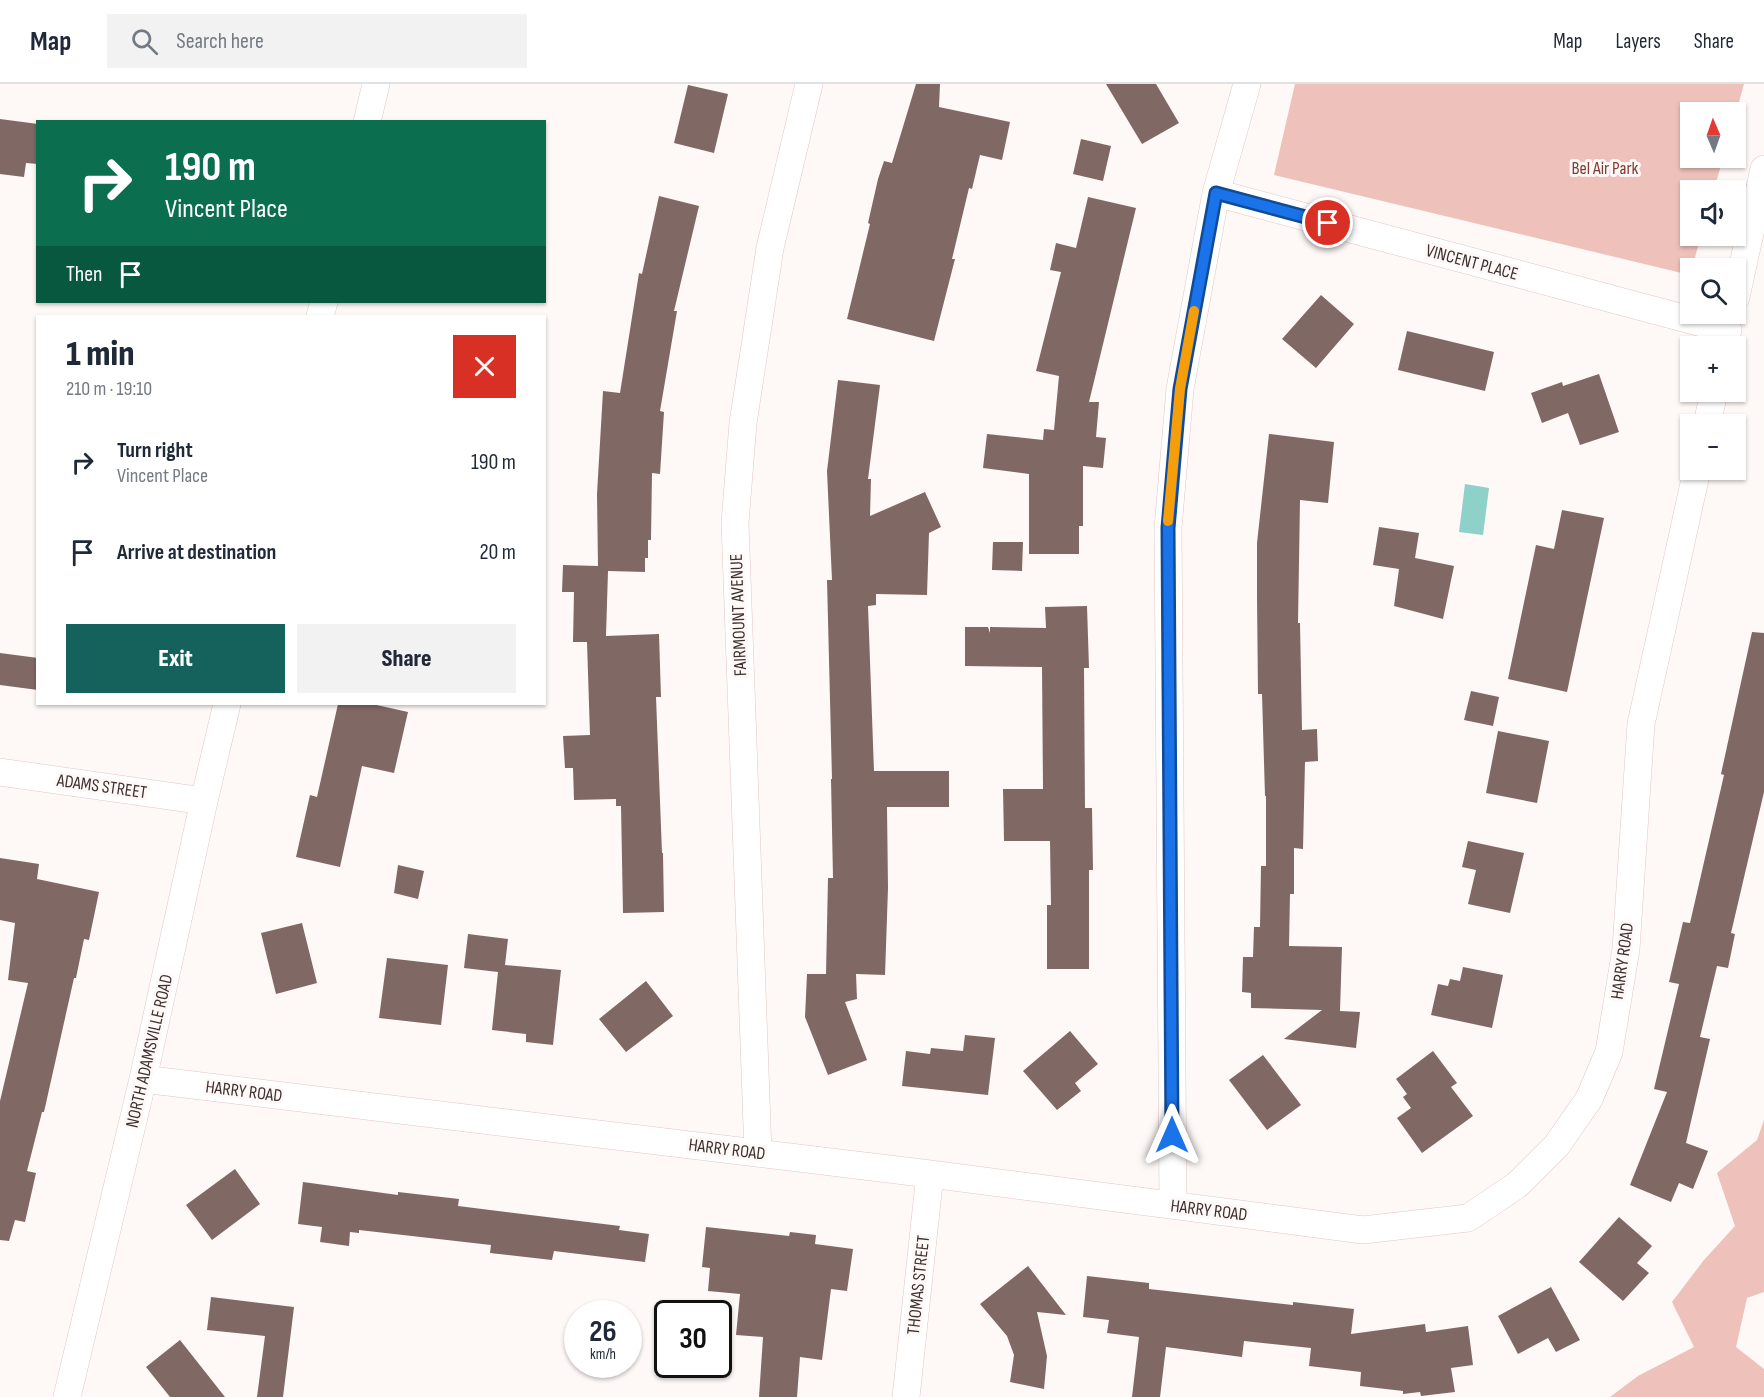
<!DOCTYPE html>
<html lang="en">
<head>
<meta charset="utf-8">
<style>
  body { margin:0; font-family:"Sofia Sans Condensed",sans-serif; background:#f2f2f3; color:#1f2937; height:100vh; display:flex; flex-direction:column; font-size:22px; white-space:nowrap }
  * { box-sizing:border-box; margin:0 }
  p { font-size:20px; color:#747a83 }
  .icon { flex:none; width:33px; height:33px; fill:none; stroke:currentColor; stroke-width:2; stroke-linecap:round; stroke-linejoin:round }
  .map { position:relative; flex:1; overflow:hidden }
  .details { position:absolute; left:36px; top:231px; width:510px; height:390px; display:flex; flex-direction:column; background:#fff; border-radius:0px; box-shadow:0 2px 4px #0004 }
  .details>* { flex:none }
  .hud { position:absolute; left:36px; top:36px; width:510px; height:183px; border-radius:0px; box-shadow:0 2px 4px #0004; background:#0b6e4f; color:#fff; overflow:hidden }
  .needle { width:39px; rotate:358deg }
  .fabs { position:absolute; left:1680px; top:18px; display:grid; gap:12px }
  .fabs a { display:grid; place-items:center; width:66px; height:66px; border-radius:0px; background:#fff; box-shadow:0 2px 4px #0004; font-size:30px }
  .speed { position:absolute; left:564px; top:1216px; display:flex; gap:12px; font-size:30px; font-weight:700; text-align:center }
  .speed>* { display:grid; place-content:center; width:78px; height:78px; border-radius:50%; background:#fff; box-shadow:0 2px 4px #0004; line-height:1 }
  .speed small { font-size:15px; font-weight:400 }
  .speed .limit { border:3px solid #111; border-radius:9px; background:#fff; color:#111 }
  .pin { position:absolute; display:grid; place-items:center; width:51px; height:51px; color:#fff; margin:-26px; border:3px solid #fff; border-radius:50%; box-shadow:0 2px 6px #0007 }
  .me { position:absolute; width:66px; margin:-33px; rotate:0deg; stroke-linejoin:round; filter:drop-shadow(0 0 4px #0008) }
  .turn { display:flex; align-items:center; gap:21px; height:126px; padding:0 30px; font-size:27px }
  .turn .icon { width:78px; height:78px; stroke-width:2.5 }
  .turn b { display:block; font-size:42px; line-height:51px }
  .then { display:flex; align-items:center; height:57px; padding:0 30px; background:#0003; gap:12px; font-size:22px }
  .round { display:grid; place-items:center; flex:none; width:63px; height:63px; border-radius:0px; background:#f2f2f3 }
  .summary { display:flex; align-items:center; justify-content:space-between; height:102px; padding:0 30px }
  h1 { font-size:36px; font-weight:800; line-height:45px }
  .primary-button { display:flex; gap:12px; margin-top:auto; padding:12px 30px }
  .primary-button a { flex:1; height:69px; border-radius:0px; background:#15625c; color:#fff; font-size:24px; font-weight:800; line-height:69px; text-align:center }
  .primary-button a+a { background:#f2f2f3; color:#1f2937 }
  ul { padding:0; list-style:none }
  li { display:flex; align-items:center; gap:18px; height:90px; padding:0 30px }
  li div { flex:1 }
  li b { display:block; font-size:22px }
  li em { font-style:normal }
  header { display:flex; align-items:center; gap:36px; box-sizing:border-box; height:84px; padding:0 30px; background:#fff; border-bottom:2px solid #e0e1e3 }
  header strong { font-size:28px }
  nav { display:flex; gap:33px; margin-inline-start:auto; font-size:21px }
  .search { width:420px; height:54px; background:#f2f2f3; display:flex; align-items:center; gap:15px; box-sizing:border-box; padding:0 21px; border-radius:0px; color:#747a83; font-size:22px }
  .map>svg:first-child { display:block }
</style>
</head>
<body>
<header>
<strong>Map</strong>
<div class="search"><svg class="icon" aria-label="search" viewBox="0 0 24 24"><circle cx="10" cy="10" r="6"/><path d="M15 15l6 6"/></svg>Search here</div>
<nav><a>Map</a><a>Layers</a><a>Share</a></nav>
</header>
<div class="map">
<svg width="1764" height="1313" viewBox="0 0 1764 1313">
  <rect width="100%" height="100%" fill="#fef8f7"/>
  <!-- green -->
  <path fill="#eec1ba" d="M 1295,0 L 1744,0 L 1736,29 L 1690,28 L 1690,74 L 1723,74 L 1714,106 L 1690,106 L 1690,152 L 1701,152 L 1692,184 L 1690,184 L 1690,191 L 1274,91 Z
    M 1764,1036 L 1764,1208 L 1747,1214 L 1736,1263 L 1764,1285 L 1764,1313 L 1610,1313 L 1638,1292 L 1694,1263 L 1672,1218 L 1704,1176 L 1735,1142 L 1717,1089 L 1757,1056 Z"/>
  <!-- water -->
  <path fill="#8ed1c9" d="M 1465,400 L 1489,404 L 1483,451 L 1459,448 Z"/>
  <!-- building -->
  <path fill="#806864" d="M 916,0 L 940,0 L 939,23 L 1010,38 L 1002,76 L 980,71 L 972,105 L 969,104 L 952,175 L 955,175 L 934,257 L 847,235 L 870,140 L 868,139 L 878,95 L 884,77 L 892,79 Z
    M 1106,0 L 1156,0 L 1179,39 L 1142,60 Z
    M 688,1 L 728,10 L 714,69 L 674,59 Z
    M 0,35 L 38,40 L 38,80 L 26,79 L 24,93 L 0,90 Z
    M 1081,55 L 1111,62 L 1103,97 L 1073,90 Z
    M 659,112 L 699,122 L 674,227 L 677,227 L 660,327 L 664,328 L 660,390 L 652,389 L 651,456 L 648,456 L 648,474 L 645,474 L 645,488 L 608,487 L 606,552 L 659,550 L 661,613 L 656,613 L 662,769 L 663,769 L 664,828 L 623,829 L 621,722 L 616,722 L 616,715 L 574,716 L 573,684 L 565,684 L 563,652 L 590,651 L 587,558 L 573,558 L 574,508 L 562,508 L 563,481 L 598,482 L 597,410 L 603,307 L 620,309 L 639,189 L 642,190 Z
    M 1088,113 L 1136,124 L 1089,318 L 1099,318 L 1096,353 L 1106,354 L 1103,384 L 1083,382 L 1083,442 L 1079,442 L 1079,470 L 1029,470 L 1029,390 L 983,384 L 987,350 L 1043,356 L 1044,345 L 1054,346 L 1059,292 L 1036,287 L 1061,188 L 1050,186 L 1056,159 L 1076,164 Z
    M 1321,211 L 1354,240 L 1316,284 L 1282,255 Z
    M 1407,247 L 1494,268 L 1485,307 L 1398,286 Z
    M 1599,290 L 1619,348 L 1580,361 L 1568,329 L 1542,339 L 1531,309 L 1562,298 L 1563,302 Z
    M 838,296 L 880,301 L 868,395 L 871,395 L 870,432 L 925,408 L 941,443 L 929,449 L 927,511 L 876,510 L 876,521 L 868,522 L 874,687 L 949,687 L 949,723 L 887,723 L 888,804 L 885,891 L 856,890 L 857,915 L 845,918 L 867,976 L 828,991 L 805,933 L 807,890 L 826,890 L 828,794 L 833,794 L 831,695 L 832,695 L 827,496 L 832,496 L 827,387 Z
    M 1269,350 L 1334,358 L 1328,419 L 1300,416 L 1298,539 L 1300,539 L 1302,646 L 1317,645 L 1318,677 L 1305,678 L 1303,765 L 1294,764 L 1294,810 L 1290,810 L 1289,862 L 1342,863 L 1340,927 L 1360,928 L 1356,964 L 1284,955 L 1322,926 L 1251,924 L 1251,909 L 1242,908 L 1243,873 L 1253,873 L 1254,843 L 1260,843 L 1261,782 L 1266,782 L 1266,712 L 1265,712 L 1262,610 L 1258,610 L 1257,512 L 1257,459 Z
    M 1562,426 L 1604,434 L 1567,608 L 1508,595 L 1536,461 L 1554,465 Z
    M 1379,443 L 1419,449 L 1415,474 L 1454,482 L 1443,535 L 1394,522 L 1399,485 L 1373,481 Z
    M 993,458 L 1023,458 L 1022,487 L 992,486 Z
    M 1087,522 L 1089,584 L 1084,584 L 1085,724 L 1092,724 L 1093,786 L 1089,786 L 1089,885 L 1047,885 L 1047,821 L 1051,821 L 1050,757 L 1004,757 L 1003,705 L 1043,705 L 1042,583 L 965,582 L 965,543 L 988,543 L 990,549 L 990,543 L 1046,544 L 1045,523 Z
    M 1752,548 L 1764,549 L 1764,708 L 1731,849 L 1735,850 L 1728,884 L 1717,882 L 1700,953 L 1710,955 L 1686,1059 L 1708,1067 L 1693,1105 L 1679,1099 L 1671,1118 L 1630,1101 L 1667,1008 L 1654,1005 L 1679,900 L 1669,898 L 1683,838 L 1690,839 L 1724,691 L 1721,690 Z
    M 0,569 L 38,574 L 38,606 L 0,601 Z
    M 1471,607 L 1499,613 L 1493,642 L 1464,636 Z
    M 338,620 L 372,620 L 408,628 L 394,689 L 362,682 L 340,783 L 296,773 L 310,711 L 317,713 Z
    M 1498,647 L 1549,657 L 1537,719 L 1486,709 Z
    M 1468,757 L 1524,769 L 1510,829 L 1468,820 L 1476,786 L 1462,783 Z
    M 0,774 L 39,780 L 37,795 L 99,808 L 89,856 L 84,855 L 76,894 L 74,894 L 44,1028 L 42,1028 L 27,1087 L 36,1089 L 25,1138 L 15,1136 L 9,1157 L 0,1156 L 0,1017 L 28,899 L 8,896 L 15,839 L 0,836 Z
    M 398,781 L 424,787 L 418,815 L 394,809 Z
    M 302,839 L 317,899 L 276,910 L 261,849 Z
    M 468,850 L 508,855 L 505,881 L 561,886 L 553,961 L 526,958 L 526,950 L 492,946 L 498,888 L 464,884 Z
    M 387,874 L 448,881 L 441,941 L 379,934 Z
    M 1463,883 L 1503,891 L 1492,944 L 1431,931 L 1438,900 L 1448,902 L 1450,895 L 1460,897 Z
    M 646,897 L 673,932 L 626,968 L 599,935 Z
    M 1070,947 L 1098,980 L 1075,999 L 1081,1007 L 1057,1026 L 1023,987 Z
    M 965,951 L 995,954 L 988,1011 L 902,1002 L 906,967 L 930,970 L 931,964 L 963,967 Z
    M 1433,967 L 1457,999 L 1451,1003 L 1473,1032 L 1422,1069 L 1397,1034 L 1411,1024 L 1403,1013 L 1407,1010 L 1396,995 Z
    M 1263,971 L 1301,1021 L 1267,1046 L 1229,996 Z
    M 235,1085 L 260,1120 L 212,1156 L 186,1121 Z
    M 303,1098 L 398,1111 L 398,1108 L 459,1115 L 458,1122 L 620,1142 L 619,1146 L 649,1150 L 645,1178 L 554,1167 L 552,1176 L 490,1169 L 491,1161 L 359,1146 L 359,1149 L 350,1148 L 349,1162 L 320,1158 L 322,1143 L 298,1140 Z
    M 1619,1133 L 1652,1162 L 1637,1179 L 1649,1189 L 1623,1217 L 1579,1178 Z
    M 706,1143 L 789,1152 L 790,1148 L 816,1151 L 815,1160 L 853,1165 L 847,1207 L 831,1205 L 822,1276 L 800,1273 L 797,1313 L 759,1313 L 763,1253 L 736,1251 L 740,1210 L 708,1207 L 710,1184 L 702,1183 Z
    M 1028,1182 L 1066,1231 L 1037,1228 L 1047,1272 L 1044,1305 L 1010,1298 L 1014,1271 L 1007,1252 L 980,1220 Z
    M 1087,1192 L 1149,1199 L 1149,1205 L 1293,1221 L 1293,1218 L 1354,1225 L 1351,1250 L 1425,1240 L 1426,1248 L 1468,1242 L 1473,1281 L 1451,1284 L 1455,1308 L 1421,1312 L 1420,1308 L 1403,1310 L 1403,1307 L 1360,1302 L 1361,1288 L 1309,1282 L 1311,1264 L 1244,1257 L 1242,1273 L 1166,1263 L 1160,1313 L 1132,1313 L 1139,1253 L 1107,1249 L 1109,1236 L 1083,1233 Z
    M 1551,1203 L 1580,1256 L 1556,1268 L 1548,1254 L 1518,1270 L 1498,1232 Z
    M 211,1213 L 294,1223 L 283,1313 L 257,1313 L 265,1252 L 207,1246 Z
    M 180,1256 L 225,1313 L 170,1313 L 146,1283 Z"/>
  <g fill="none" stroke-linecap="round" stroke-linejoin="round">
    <!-- street casing -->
    <g stroke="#e3c7c3" stroke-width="28">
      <path id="street" d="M 367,38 L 376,0
        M 1216,109 L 1728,246
        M 1736,213 L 1764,85
        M 320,232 L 324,218
        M 1707,340 L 1714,308
        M 0,688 L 204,717
        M 143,995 L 930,1090 L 1363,1146 L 1468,1134 L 1517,1101 L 1557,1061 L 1589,1015 L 1609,968 L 1626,865 L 1641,640 L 1697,386
        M 758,1069 L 735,439 L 743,339 L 770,164 L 809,0
        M 1173,1121 L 1168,444 L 1180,305 L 1216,109 L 1247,0
        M 67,1313 L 143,995 L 204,717 L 227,620
        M 906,1313 L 930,1090"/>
    </g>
    <!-- street -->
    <use href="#street" stroke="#fff" stroke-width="27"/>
  </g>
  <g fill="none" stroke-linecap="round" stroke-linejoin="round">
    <!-- route casing -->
    <g stroke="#114b97" stroke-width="15">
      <path id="route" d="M 1172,1051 L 1168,444 L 1180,305 L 1216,109 L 1328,139"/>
    </g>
    <!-- route -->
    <use href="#route" stroke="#1a73e8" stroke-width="10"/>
    <!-- slow -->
    <path stroke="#f59e0b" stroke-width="10" d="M 1168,437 L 1180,305 L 1194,227"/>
  </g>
  <g text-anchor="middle" stroke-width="6" stroke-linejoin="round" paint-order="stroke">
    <!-- park labels -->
    <g font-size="18" fill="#803b33" stroke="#fef8f7">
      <text x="1605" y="90">Bel Air Park</text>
    </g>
    <!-- street labels -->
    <g font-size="18" fill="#3c3130" stroke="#fef8f7">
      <text transform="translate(1472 178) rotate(15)" y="6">VINCENT PLACE</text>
      <text transform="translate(738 531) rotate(-92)" y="6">FAIRMOUNT AVENUE</text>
      <text transform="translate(102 702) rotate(8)" y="6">ADAMS STREET</text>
      <text transform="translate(1622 877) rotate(-82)" y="6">HARRY ROAD</text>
      <text transform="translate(149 967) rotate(-77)" y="6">NORTH ADAMSVILLE ROAD</text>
      <text transform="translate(244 1007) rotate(7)" y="6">HARRY ROAD</text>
      <text transform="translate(727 1065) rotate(7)" y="6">HARRY ROAD</text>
      <text transform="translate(1209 1126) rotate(7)" y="6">HARRY ROAD</text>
      <text transform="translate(918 1201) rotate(-84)" y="6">THOMAS STREET</text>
    </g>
  </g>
</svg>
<div class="fabs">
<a><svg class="needle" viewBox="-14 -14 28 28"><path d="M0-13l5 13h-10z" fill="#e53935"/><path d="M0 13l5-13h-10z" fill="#747a83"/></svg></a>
<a><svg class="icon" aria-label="sound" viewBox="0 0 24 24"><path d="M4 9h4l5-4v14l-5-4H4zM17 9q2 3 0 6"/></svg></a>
<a><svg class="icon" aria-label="search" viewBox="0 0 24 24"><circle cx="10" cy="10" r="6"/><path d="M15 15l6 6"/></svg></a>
<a>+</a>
<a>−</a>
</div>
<div class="speed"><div>26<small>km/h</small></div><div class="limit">30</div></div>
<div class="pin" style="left:1328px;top:139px;background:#d93025"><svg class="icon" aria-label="arrive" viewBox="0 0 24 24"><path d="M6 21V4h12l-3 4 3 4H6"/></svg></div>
<svg class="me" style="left:1172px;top:1051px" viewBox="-20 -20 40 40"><path d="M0-17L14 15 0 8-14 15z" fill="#1a73e8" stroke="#fff" stroke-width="4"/></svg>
<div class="hud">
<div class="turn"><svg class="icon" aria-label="right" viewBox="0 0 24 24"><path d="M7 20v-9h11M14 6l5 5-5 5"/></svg><div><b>190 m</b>Vincent Place</div></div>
<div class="then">Then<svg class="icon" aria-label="arrive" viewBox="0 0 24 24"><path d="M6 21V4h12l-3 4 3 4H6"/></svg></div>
</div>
<section class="details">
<div class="summary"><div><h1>1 min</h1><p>210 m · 19:10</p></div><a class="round" style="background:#d93025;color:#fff"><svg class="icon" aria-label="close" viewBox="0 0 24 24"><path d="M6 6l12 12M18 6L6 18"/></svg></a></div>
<ul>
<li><svg class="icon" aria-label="right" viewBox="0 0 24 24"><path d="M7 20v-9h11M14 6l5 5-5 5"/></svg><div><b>Turn right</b><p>Vincent Place</p></div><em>190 m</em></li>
<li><svg class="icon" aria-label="arrive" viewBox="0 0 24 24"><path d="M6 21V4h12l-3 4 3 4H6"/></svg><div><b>Arrive at destination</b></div><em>20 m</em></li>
</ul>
<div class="primary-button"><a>Exit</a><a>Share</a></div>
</section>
</div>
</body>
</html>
